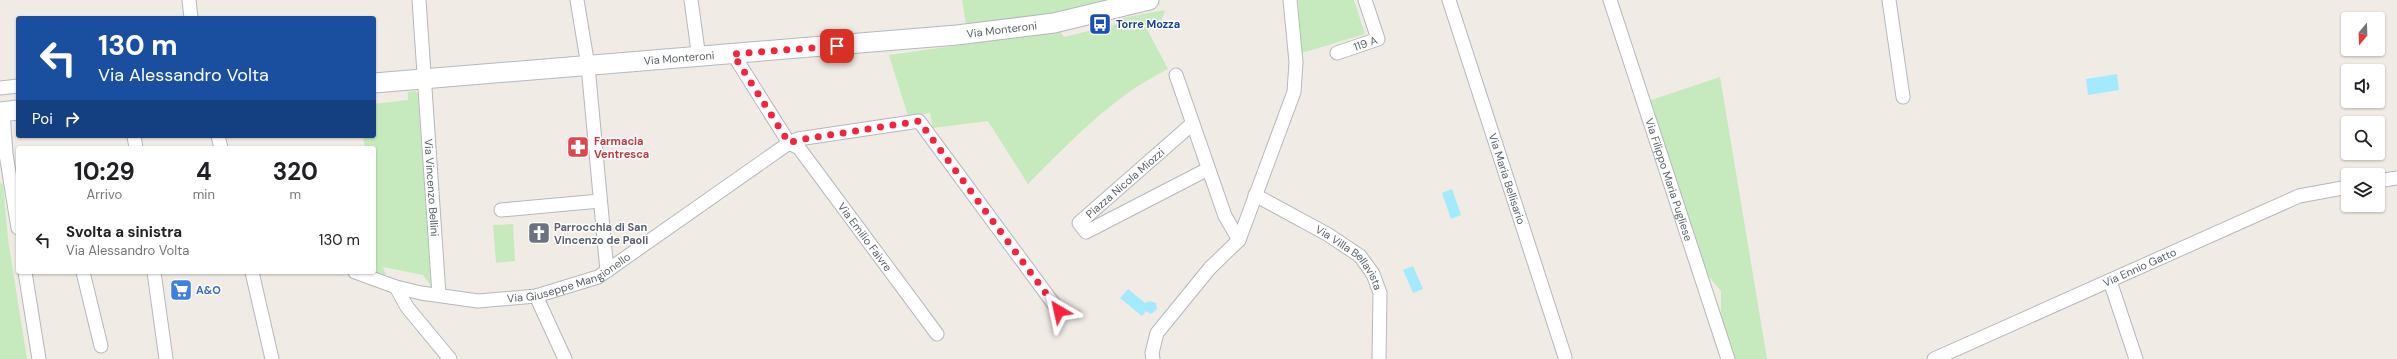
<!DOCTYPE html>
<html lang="it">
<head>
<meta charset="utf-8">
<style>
  body { margin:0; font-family:"DM Sans",sans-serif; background:#f6f6f6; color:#202124; height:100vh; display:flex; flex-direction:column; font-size:15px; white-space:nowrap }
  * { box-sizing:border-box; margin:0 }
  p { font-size:13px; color:#757577 }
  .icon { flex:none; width:22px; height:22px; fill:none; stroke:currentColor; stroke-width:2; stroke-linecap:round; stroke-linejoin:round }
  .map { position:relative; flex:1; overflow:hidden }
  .drawer { position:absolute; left:16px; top:146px; width:360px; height:128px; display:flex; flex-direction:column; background:#fff; border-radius:4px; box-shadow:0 1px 3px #0004 }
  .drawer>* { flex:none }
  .hud { position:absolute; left:16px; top:16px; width:360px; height:122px; border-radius:4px; box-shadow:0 1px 3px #0004; background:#1a4fa0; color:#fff; overflow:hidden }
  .needle { width:26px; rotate:199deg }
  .controls { position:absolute; left:2341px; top:12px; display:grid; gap:8px }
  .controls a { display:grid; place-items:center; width:44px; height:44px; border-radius:4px; background:#fff; box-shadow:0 1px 3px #0004; font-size:20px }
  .pin { position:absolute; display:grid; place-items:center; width:34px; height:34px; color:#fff; margin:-17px; border-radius:8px; box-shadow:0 2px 6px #0006 }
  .me { position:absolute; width:44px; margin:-22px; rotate:324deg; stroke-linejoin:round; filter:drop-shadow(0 0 3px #0008) }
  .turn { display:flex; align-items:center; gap:14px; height:84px; padding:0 16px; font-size:18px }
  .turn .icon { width:52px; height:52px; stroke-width:2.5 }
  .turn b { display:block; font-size:28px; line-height:34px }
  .then { display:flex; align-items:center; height:38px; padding:0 16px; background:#0003; gap:8px; font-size:15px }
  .eta { display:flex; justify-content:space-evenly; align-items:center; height:68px; text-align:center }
  .eta b { font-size:24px; font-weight:700; line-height:28px }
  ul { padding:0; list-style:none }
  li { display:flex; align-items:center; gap:12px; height:52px; padding:0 16px }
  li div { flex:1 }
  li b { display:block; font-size:15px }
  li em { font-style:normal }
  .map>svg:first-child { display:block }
</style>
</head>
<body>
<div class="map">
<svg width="2397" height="359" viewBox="0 0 2397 359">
  <rect width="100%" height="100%" fill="#f0ebe4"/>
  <!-- green -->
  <path fill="#c7e9be" d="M 962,0 L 1108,0 L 1038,17 L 966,25 Z
    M 1298,0 L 1354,0 L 1365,34 L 1302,53 Z
    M 1165,10 L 1161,22 L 1148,31 L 1168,69 C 1113,96 1071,141 1028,184 L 988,121 L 933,128 L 930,113 L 908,116 L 889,55 L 1060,31 L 1064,37 L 1117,24 L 1117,19 Z
    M 1720,77 L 1767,359 L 1734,359 L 1721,315 L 1721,291 L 1708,276 L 1683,206 L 1651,100 Z
    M 415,91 L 418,94 L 431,286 L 423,275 L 383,267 L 386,275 L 375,272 L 374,148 L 365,148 L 363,136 L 374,136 L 374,104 L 408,100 L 408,92 Z
    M 0,183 L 3,184 L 8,239 L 27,359 L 0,359 Z
    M 513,224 L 515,261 L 496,263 L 493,225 Z"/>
  <!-- water -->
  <path fill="#a4eaff" d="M 2117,74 L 2119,90 L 2088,95 L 2086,79 Z
    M 1452,189 L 1461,215 L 1451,219 L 1442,193 Z
    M 1413,266 L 1423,289 L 1413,293 L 1403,270 Z
    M 1128,289 L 1145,303 L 1149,301 L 1156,303 L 1157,309 L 1151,314 L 1146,311 L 1142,316 L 1120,298 Z"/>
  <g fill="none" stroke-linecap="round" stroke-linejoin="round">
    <!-- street casing -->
    <g stroke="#b4b8bc" stroke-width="15">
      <g id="street">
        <path d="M 189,0 L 191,18"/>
        <path id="s1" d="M 419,0 L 439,295"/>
        <path d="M 577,0 L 588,66 L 607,271"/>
        <path d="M 691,0 L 699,58"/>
        <path id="s2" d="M 1449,0 L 1565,357"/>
        <path id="s3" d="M 1610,0 L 1728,359"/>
        <path d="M 1889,0 L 1903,97"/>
        <path id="s4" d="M 1337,53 L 1378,39 L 1365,0"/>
        <path d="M 1176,75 L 1225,216 L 1239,240"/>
        <path d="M 0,88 L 18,86"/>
        <path d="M 3,112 L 6,154 L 18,228"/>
        <path d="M 1192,124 L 1079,223 L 1086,232 L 1208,169"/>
        <path d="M 134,136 L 136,148"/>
        <path d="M 218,136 L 221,148"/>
        <path d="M 789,143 L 798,139 L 919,121 L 1059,311"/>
        <path id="s5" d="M 789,143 L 799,148 L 937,334"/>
        <path d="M 2378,181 L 2397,178"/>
        <path id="s6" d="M 1255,195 L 1327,234 L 1360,256 L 1373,274 L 1380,293 L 1379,359"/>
        <path d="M 501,210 L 600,201"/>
        <path d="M 25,272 L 39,359"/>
        <path d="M 83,272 L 101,346"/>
        <path d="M 154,272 L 166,359"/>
        <path d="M 252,272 L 272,359"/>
        <path id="s7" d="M 355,272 L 396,287 L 421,293 L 478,301 L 536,296 L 598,277 L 789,143 L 733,54"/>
        <path d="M 2110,281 L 2136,359"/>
        <path d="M 396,287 L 407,307 L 450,359"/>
        <path d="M 536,296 L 565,359"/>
        <path d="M 1153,359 L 1152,353 L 1157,333 L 1210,268 L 1239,240 L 1294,92 L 1296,62 L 1290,0"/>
        <path id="s8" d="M 1934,359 L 2299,196 L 2348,187"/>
      </g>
    </g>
    <!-- secondary casing -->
    <g stroke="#b3b9bd" stroke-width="21">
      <g id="secondary">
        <path id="s9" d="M 374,83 L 957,35 L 1054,23 L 1149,0"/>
        <path d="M 0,112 L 18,110"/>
      </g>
    </g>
    <!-- street -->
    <use href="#street" stroke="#fff" stroke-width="13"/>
    <!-- secondary -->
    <use href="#secondary" stroke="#fff" stroke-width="19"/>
  </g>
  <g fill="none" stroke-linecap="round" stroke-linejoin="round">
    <!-- route -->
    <path stroke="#f7223c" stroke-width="7" stroke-dasharray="0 12.6" d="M 837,46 L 733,54 L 789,143 L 798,140 L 919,121 L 1059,311"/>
  </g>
  <!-- icons -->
  <defs>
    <g id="bus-square" transform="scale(1.15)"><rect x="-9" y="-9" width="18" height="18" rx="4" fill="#1a4fb4" stroke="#fff"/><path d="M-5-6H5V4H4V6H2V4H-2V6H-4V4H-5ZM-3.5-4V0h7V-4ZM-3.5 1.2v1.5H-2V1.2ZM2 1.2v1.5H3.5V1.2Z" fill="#fff"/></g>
    <g id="pharmacy-square" transform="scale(1.15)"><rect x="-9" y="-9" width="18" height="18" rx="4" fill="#e0444e" stroke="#fff"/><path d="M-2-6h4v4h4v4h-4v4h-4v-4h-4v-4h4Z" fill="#fff"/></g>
    <g id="church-square" transform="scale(1.15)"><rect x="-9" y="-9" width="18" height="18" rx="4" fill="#6b7280" stroke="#fff"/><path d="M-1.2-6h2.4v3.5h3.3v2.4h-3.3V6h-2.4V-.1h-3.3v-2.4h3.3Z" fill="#fff"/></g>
    <g id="supermarket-square" transform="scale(1.15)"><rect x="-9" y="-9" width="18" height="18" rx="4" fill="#3f7fe0" stroke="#fff"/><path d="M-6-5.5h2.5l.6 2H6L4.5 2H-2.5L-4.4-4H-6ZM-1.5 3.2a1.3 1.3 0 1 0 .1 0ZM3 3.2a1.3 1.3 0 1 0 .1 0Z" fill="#fff"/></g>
  </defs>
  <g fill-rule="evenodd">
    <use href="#bus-square" x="1100" y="24"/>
    <use href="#pharmacy-square" x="578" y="147"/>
    <use href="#church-square" x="539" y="233"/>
    <use href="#supermarket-square" x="181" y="290"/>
  </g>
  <g text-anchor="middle" stroke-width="3" stroke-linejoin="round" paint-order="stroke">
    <!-- transit labels -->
    <g font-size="11" font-weight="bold" fill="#164399" stroke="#fff" text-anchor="start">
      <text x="1116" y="28">Torre Mozza</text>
    </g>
    <!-- street labels -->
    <g font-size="11" fill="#5c6266" stroke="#fff">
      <text dy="4" stroke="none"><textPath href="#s9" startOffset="630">Via Monteroni</textPath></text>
      <text dy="4" stroke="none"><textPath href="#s4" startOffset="30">119 A</textPath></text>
      <text dy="4" stroke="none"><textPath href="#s9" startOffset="306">Via Monteroni</textPath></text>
      <text dy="4" stroke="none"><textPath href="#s2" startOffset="188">Via Maria Bellisario</textPath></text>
      <text dy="4" stroke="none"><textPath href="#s3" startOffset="189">Via Filippo Maria Pugliese</textPath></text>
      <text transform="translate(1125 183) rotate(-41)" y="4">Piazza Nicola Miozzi</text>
      <text dy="4" stroke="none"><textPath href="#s1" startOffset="188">Via Vincenzo Bellini</textPath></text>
      <text dy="4" stroke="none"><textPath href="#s5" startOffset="122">Via Emilio Faivre</textPath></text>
      <text dy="4" stroke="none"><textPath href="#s6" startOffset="115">Via Villa Bellavista</textPath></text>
      <text dy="4" stroke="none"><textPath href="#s8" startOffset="225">Via Ennio Gatto</textPath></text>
      <text dy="4" stroke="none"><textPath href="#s7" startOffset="222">Via Giuseppe Mangionello</textPath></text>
    </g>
    <!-- health labels -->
    <g font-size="11" font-weight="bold" fill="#be3a42" stroke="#fff" text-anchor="start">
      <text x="594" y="145">Farmacia<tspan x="594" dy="13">Ventresca</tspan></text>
    </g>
    <!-- worship labels -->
    <g font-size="11" font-weight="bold" fill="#5b616d" stroke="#fff" text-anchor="start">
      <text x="554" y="231">Parrocchia di San<tspan x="554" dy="13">Vincenzo de Paoli</tspan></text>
    </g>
    <!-- shop labels -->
    <g font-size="11" font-weight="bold" fill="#366cbe" stroke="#fff" text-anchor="start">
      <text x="196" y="294">A&amp;O</text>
    </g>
  </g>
</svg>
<div class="controls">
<a><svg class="needle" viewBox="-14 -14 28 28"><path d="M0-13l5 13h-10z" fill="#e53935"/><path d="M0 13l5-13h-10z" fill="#757577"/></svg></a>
<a><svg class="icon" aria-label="sound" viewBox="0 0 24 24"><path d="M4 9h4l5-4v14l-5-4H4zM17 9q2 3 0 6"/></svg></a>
<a><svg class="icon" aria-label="search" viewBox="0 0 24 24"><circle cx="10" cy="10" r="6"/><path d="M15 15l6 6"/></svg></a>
<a><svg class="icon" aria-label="layers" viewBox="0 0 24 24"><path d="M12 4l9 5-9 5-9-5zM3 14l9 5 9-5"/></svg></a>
</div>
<div class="pin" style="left:837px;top:46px;background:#d93025"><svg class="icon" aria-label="arrive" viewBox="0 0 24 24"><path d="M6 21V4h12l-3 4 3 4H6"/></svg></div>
<svg class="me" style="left:1059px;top:311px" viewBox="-20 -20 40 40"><path d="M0-17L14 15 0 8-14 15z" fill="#f7223c" stroke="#fff" stroke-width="4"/></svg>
<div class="hud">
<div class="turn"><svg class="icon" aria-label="left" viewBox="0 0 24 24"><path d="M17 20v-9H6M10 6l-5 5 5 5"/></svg><div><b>130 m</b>Via Alessandro Volta</div></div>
<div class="then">Poi<svg class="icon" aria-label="right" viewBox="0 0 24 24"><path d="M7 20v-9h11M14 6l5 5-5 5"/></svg></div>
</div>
<section class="drawer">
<div class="eta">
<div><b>10:29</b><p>Arrivo</p></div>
<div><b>4</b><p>min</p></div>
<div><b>320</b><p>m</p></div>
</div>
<ul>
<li><svg class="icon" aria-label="left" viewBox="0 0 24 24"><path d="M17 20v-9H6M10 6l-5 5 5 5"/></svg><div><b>Svolta a sinistra</b><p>Via Alessandro Volta</p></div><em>130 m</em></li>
</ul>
</section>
</div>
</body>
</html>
